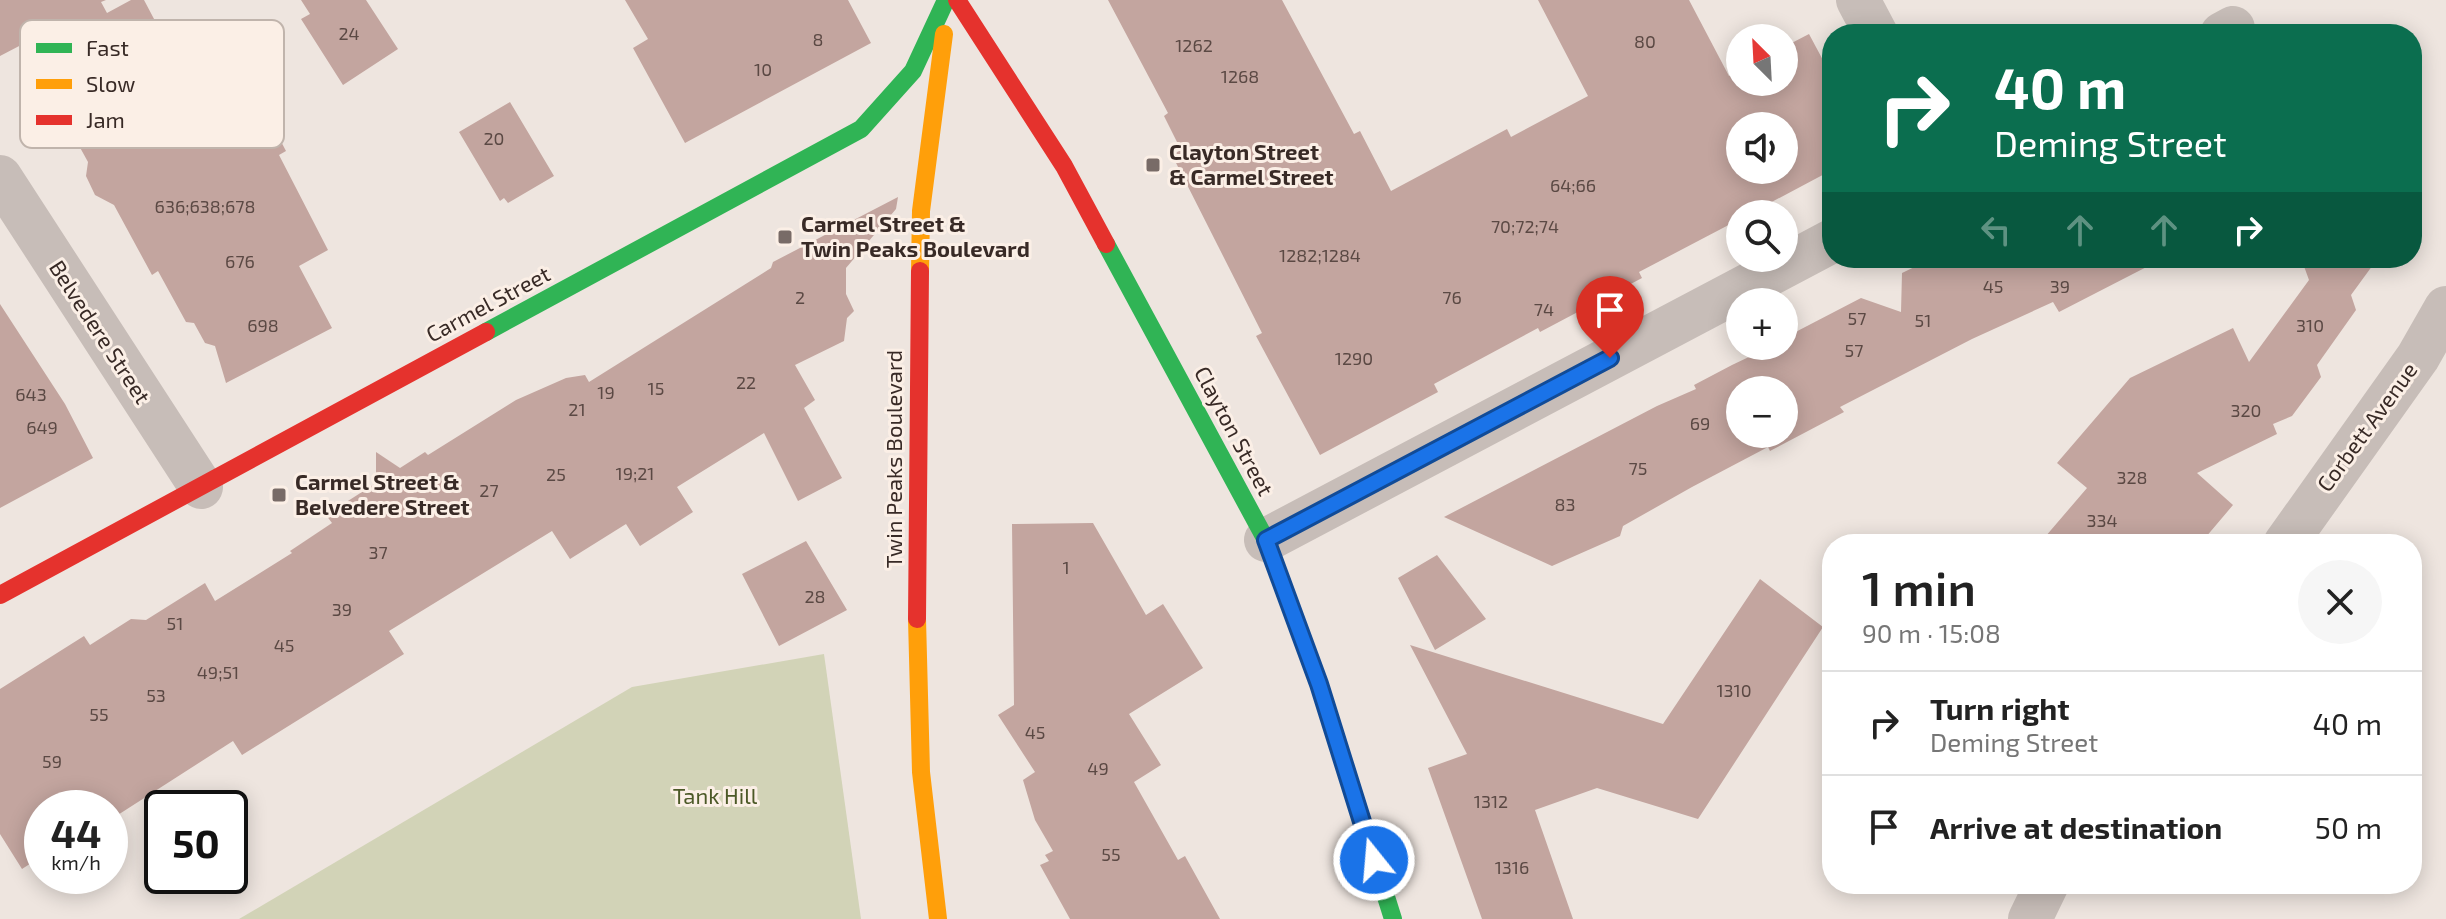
<!DOCTYPE html>
<html lang="en">
<head>
<meta charset="utf-8">
<style>
  body { margin:0; font-family:"Exo 2",sans-serif; background:#f6f6f6; color:#222; height:100vh; display:flex; flex-direction:column; font-size:30px; white-space:nowrap }
  * { box-sizing:border-box; margin:0 }
  p { font-size:26px; color:#767676 }
  .icon { flex:none; width:44px; height:44px; fill:none; stroke:currentColor; stroke-width:2; stroke-linecap:round; stroke-linejoin:round }
  .map { position:relative; flex:1; overflow:hidden }
  .drawer { position:absolute; left:1822px; top:534px; width:600px; height:360px; display:flex; flex-direction:column; background:#fff; border-radius:32px; box-shadow:0 4px 20px #0003 }
  .drawer>* { flex:none }
  .banner { position:absolute; left:1822px; top:24px; width:600px; height:244px; border-radius:32px; box-shadow:0 4px 20px #0003; background:#0b6e4f; color:#fff; overflow:hidden }
  .needle { width:52px; rotate:336deg }
  .fabs { position:absolute; left:1726px; top:24px; display:grid; gap:16px }
  .fabs a { display:grid; place-items:center; width:72px; height:72px; border-radius:50%; background:#fff; box-shadow:0 4px 20px #0003; font-size:40px }
  .speed { position:absolute; left:24px; top:790px; display:flex; gap:16px; font-size:40px; font-weight:700; text-align:center }
  .speed>* { display:grid; place-content:center; width:104px; height:104px; border-radius:50%; background:#fff; box-shadow:0 4px 20px #0003; line-height:1 }
  .speed small { font-size:20px; font-weight:400 }
  .speed .limit { border:4px solid #111; border-radius:12px; background:#fff; color:#111 }
  .pin { position:absolute; display:grid; place-items:center; width:68px; height:68px; color:#fff; margin:-82px -34px; border-radius:50% 50% 50% 0; rotate:-45deg; box-shadow:0 0 8px #0007 }
  .pin .icon { rotate:45deg }
  .me { position:absolute; width:88px; margin:-44px; rotate:343deg; stroke-linejoin:round; filter:drop-shadow(0 0 6px #0008) }
  .turn { display:flex; align-items:center; gap:28px; height:168px; padding:0 40px; font-size:36px }
  .turn .icon { width:104px; height:104px; stroke-width:2.5 }
  .turn b { display:block; font-size:56px; line-height:68px }
  .lanes { display:flex; align-items:center; height:76px; padding:0 40px; background:#0003; justify-content:center; gap:40px; direction:ltr }
  .lanes .off { opacity:.35 }
  .round { display:grid; place-items:center; flex:none; width:84px; height:84px; border-radius:42px; background:#f6f6f6 }
  .overview { display:flex; align-items:center; justify-content:space-between; height:136px; padding:0 40px }
  h1 { font-size:48px; font-weight:600; line-height:60px }
  ul { padding:0; list-style:none }
  li { display:flex; align-items:center; gap:24px; height:104px; padding:0 40px; border-top:2px solid #e0e0e0 }
  li div { flex:1 }
  li b { display:block; font-size:30px }
  li em { font-style:normal }
  .map>svg:first-child { display:block }
</style>
</head>
<body>
<div class="map">
<svg width="2446" height="919" viewBox="0 0 2446 919">
  <rect width="100%" height="100%" fill="#eee5df"/>
  <!-- green -->
  <path fill="#d2d3b7" d="M 824,654 L 861,919 L 239,919 L 632,687 Z"/>
  <!-- building -->
  <path fill="#c3a59f" fill-rule="evenodd" d="M 0,0 L 106,0 L 101,2 L 107,13 L 131,0 L 144,0 L 200,106 L 249,81 L 286,151 L 279,155 L 328,250 L 299,266 L 332,328 L 226,383 L 215,346 L 205,343 L 194,323 L 186,322 L 158,271 L 152,275 L 114,205 L 95,195 L 86,176 L 88,162 L 23,44 L 0,56 Z
    M 301,0 L 366,0 L 398,49 L 343,85 L 301,19 L 310,14 Z
    M 625,0 L 848,0 L 871,43 L 685,143 L 633,48 L 648,39 Z
    M 1108,0 L 1282,0 L 1354,134 L 1360,131 L 1391,191 L 1507,129 L 1511,137 L 1588,96 L 1538,0 L 1689,0 L 1729,76 L 1740,70 L 1740,82 L 1784,82 L 1784,47 L 1809,34 L 1832,77 L 1832,170 L 1749,214 L 1740,214 L 1740,219 L 1639,272 L 1642,278 L 1540,332 L 1538,328 L 1434,384 L 1438,392 L 1320,455 L 1256,336 L 1262,333 L 1172,155 L 1181,150 L 1164,116 L 1168,113 ZM 1740,126 L 1784,126 L 1784,170 L 1740,170 Z
    M 510,102 L 554,176 L 508,203 L 504,198 L 500,201 L 459,132 Z
    M 898,197 L 896,209 L 846,268 L 846,294 L 854,311 L 847,318 L 844,341 L 795,365 L 815,400 L 804,408 L 842,478 L 798,501 L 764,433 L 677,487 L 693,512 L 640,546 L 626,524 L 570,559 L 552,531 L 389,631 L 404,654 L 242,755 L 233,741 L 110,820 L 110,808 L 42,808 L 42,856 L 22,869 L 0,834 L 0,689 L 84,636 L 90,645 L 131,619 L 146,620 L 205,583 L 215,601 L 292,553 L 290,551 L 332,523 L 326,515 L 376,483 L 376,452 L 400,468 L 425,452 L 428,455 L 516,400 L 566,378 L 585,375 L 589,382 L 771,268 L 773,262 Z
    M 1933,258 L 2164,258 L 2059,312 L 2053,302 L 1972,339 L 1840,407 L 1844,412 L 1770,451 L 1768,447 L 1692,487 L 1623,526 L 1620,536 L 1552,566 L 1444,517 L 1657,406 L 1696,389 L 1694,385 L 1732,365 L 1772,346 L 1784,346 L 1784,338 L 1861,298 L 1901,312 L 1902,273 ZM 1740,390 L 1784,390 L 1784,434 L 1740,434 Z
    M 2301,258 L 2378,258 L 2351,295 L 2356,310 L 2317,365 L 2321,377 L 2292,416 L 2273,424 L 2277,434 L 2197,473 L 2233,505 L 2200,544 L 2039,544 L 2087,488 L 2057,463 L 2130,378 L 2233,328 L 2249,362 L 2309,280 Z
    M 0,304 L 65,404 L 93,458 L 0,508 Z
    M 1093,523 L 1146,615 L 1163,604 L 1203,668 L 1129,714 L 1161,765 L 1134,782 L 1178,860 L 1185,856 L 1220,919 L 1070,919 L 1040,865 L 1049,861 L 1045,855 L 1053,851 L 1035,820 L 1023,780 L 1035,772 L 998,715 L 1014,705 L 1012,524 Z
    M 806,541 L 847,610 L 779,646 L 742,574 Z
    M 1437,555 L 1486,619 L 1435,650 L 1398,578 Z
    M 1760,579 L 1823,627 L 1698,819 L 1597,788 L 1535,810 L 1573,919 L 1482,919 L 1428,768 L 1467,754 L 1410,645 L 1663,724 Z"/>
  <g fill="none" stroke-linecap="round" stroke-linejoin="round">
    <!-- street -->
    <path stroke="#c7bdb8" stroke-width="44" d="M 1858,0 L 1876,34
      M 2222,34 L 2233,28
      M 0,177 L 201,487
      M 1266,540 L 1832,241
      M 2285,544 L 2418,357 L 2446,308
      M 2030,919 L 2047,884"/>
    <!-- fast -->
    <path stroke="#30b455" stroke-width="18" d="M 1106,244 L 1266,540 L 1319,684 L 1393,919
      M 486,332 L 861,129 L 913,71 L 946,0"/>
    <!-- slow -->
    <path stroke="#ff9f0a" stroke-width="18" d="M 920,271 L 921,211 L 944,34
      M 917,619 L 921,772 L 938,919"/>
    <!-- jam -->
    <path stroke="#e5322d" stroke-width="18" d="M 957,0 L 1064,166 L 1106,244
      M 0,595 L 486,332
      M 917,619 L 920,271"/>
  </g>
  <g fill="none" stroke-linecap="round" stroke-linejoin="round">
    <!-- route casing -->
    <g stroke="#114b97" stroke-width="20">
      <path id="route" d="M 1374,860 L 1319,684 L 1266,540 L 1610,358"/>
    </g>
    <!-- route -->
    <use href="#route" stroke="#1a73e8" stroke-width="14"/>
  </g>
  <!-- markers -->
  <g fill="#786b67" stroke="#fbefe6" stroke-width="3">
    <rect x="1145" y="157" width="16" height="16" rx="4"/>
    <rect x="777" y="229" width="16" height="16" rx="4"/>
    <rect x="271" y="487" width="16" height="16" rx="4"/>
  </g>
  <g text-anchor="middle" stroke-width="6" stroke-linejoin="round" paint-order="stroke">
    <!-- number labels -->
    <g font-size="18" fill="#5b4944">
      <text x="349" y="40">24</text>
      <text x="818" y="46">8</text>
      <text x="1645" y="48">80</text>
      <text x="1194" y="52">1262</text>
      <text x="763" y="76">10</text>
      <text x="1240" y="83">1268</text>
      <text x="494" y="145">20</text>
      <text x="1573" y="192">64;66</text>
      <text x="205" y="213">636;638;678</text>
      <text x="1525" y="233">70;72;74</text>
      <text x="1320" y="262">1282;1284</text>
      <text x="240" y="268">676</text>
      <text x="1993" y="293">45</text>
      <text x="2060" y="293">39</text>
      <text x="800" y="304">2</text>
      <text x="1452" y="304">76</text>
      <text x="1544" y="316">74</text>
      <text x="1857" y="325">57</text>
      <text x="1923" y="327">51</text>
      <text x="263" y="332">698</text>
      <text x="2310" y="332">310</text>
      <text x="1854" y="357">57</text>
      <text x="1354" y="365">1290</text>
      <text x="746" y="389">22</text>
      <text x="656" y="395">15</text>
      <text x="606" y="399">19</text>
      <text x="31" y="401">643</text>
      <text x="577" y="416">21</text>
      <text x="2246" y="417">320</text>
      <text x="1700" y="430">69</text>
      <text x="42" y="434">649</text>
      <text x="1638" y="475">75</text>
      <text x="635" y="480">19;21</text>
      <text x="556" y="481">25</text>
      <text x="2132" y="484">328</text>
      <text x="489" y="497">27</text>
      <text x="1565" y="511">83</text>
      <text x="2102" y="527">334</text>
      <text x="378" y="559">37</text>
      <text x="1066" y="574">1</text>
      <text x="815" y="603">28</text>
      <text x="342" y="616">39</text>
      <text x="175" y="630">51</text>
      <text x="284" y="652">45</text>
      <text x="218" y="679">49;51</text>
      <text x="1734" y="697">1310</text>
      <text x="156" y="702">53</text>
      <text x="99" y="721">55</text>
      <text x="1035" y="739">45</text>
      <text x="52" y="768">59</text>
      <text x="1098" y="775">49</text>
      <text x="1491" y="808">1312</text>
      <text x="1111" y="861">55</text>
      <text x="1512" y="874">1316</text>
    </g>
    <!-- poi labels -->
    <g font-size="22" font-weight="bold" fill="#382a26" stroke="#fbefe6" text-anchor="start">
      <text x="1169" y="160">Clayton Street<tspan x="1169" dy="25">&amp; Carmel Street</tspan></text>
      <text x="801" y="232">Carmel Street &amp;<tspan x="801" dy="25">Twin Peaks Boulevard</tspan></text>
      <text x="295" y="490">Carmel Street &amp;<tspan x="295" dy="25">Belvedere Street</tspan></text>
    </g>
    <!-- street labels -->
    <g font-size="22" fill="#382a26" stroke="#fbefe6">
      <text transform="translate(488 304) rotate(-28)" y="8">Carmel Street</text>
      <text transform="translate(100 332) rotate(57)" y="8">Belvedere Street</text>
      <text transform="translate(2367 427) rotate(-54)" y="8">Corbett Avenue</text>
      <text transform="translate(1234 431) rotate(62)" y="8">Clayton Street</text>
      <text transform="translate(894 459) rotate(-90)" y="8">Twin Peaks Boulevard</text>
    </g>
    <!-- park labels -->
    <g font-size="22" fill="#4c5927" stroke="#fbefe6">
      <text x="715" y="804">Tank Hill</text>
    </g>
  </g>
  <!-- legend -->
  <rect x="20" y="20" width="264" height="128" rx="12" fill="#fbefe6" stroke="#c0b4ac" stroke-width="2"/>
  <rect x="36" y="43" width="36" height="10" fill="#30b455"/>
  <rect x="36" y="79" width="36" height="10" fill="#ff9f0a"/>
  <rect x="36" y="115" width="36" height="10" fill="#e5322d"/>
  <g font-size="22" fill="#382a26">
    <text x="86" y="56">Fast</text>
    <text x="86" y="92">Slow</text>
    <text x="86" y="128">Jam</text>
  </g>
</svg>
<div class="fabs">
<a><svg class="needle" viewBox="-14 -14 28 28"><path d="M0-13l5 13h-10z" fill="#e53935"/><path d="M0 13l5-13h-10z" fill="#767676"/></svg></a>
<a><svg class="icon" aria-label="sound" viewBox="0 0 24 24"><path d="M4 9h4l5-4v14l-5-4H4zM17 9q2 3 0 6"/></svg></a>
<a><svg class="icon" aria-label="search" viewBox="0 0 24 24"><circle cx="10" cy="10" r="6"/><path d="M15 15l6 6"/></svg></a>
<a>+</a>
<a>−</a>
</div>
<div class="speed"><div>44<small>km/h</small></div><div class="limit">50</div></div>
<div class="pin" style="left:1610px;top:358px;background:#d93025"><svg class="icon" aria-label="arrive" viewBox="0 0 24 24"><path d="M6 21V4h12l-3 4 3 4H6"/></svg></div>
<svg class="me" style="left:1374px;top:860px" viewBox="-20 -20 40 40"><circle r="17" fill="#1a73e8" stroke="#fff" stroke-width="3"/><path d="M0-11L8 9 0 5-8 9z" fill="#fff"/></svg>
<div class="banner">
<div class="turn"><svg class="icon" aria-label="right" viewBox="0 0 24 24"><path d="M7 20v-9h11M14 6l5 5-5 5"/></svg><div><b>40 m</b>Deming Street</div></div>
<div class="lanes"><svg class="icon off" aria-label="left" viewBox="0 0 24 24"><path d="M17 20v-9H6M10 6l-5 5 5 5"/></svg><svg class="icon off" aria-label="ahead" viewBox="0 0 24 24"><path d="M12 20V5M6 11l6-6 6 6"/></svg><svg class="icon off" aria-label="ahead" viewBox="0 0 24 24"><path d="M12 20V5M6 11l6-6 6 6"/></svg><svg class="icon" aria-label="right" viewBox="0 0 24 24"><path d="M7 20v-9h11M14 6l5 5-5 5"/></svg></div>
</div>
<section class="drawer">
<div class="overview"><div><h1>1 min</h1><p>90 m · 15:08</p></div><a class="round"><svg class="icon" aria-label="close" viewBox="0 0 24 24"><path d="M6 6l12 12M18 6L6 18"/></svg></a></div>
<ul>
<li><svg class="icon" aria-label="right" viewBox="0 0 24 24"><path d="M7 20v-9h11M14 6l5 5-5 5"/></svg><div><b>Turn right</b><p>Deming Street</p></div><em>40 m</em></li>
<li><svg class="icon" aria-label="arrive" viewBox="0 0 24 24"><path d="M6 21V4h12l-3 4 3 4H6"/></svg><div><b>Arrive at destination</b></div><em>50 m</em></li>
</ul>
</section>
</div>
</body>
</html>
